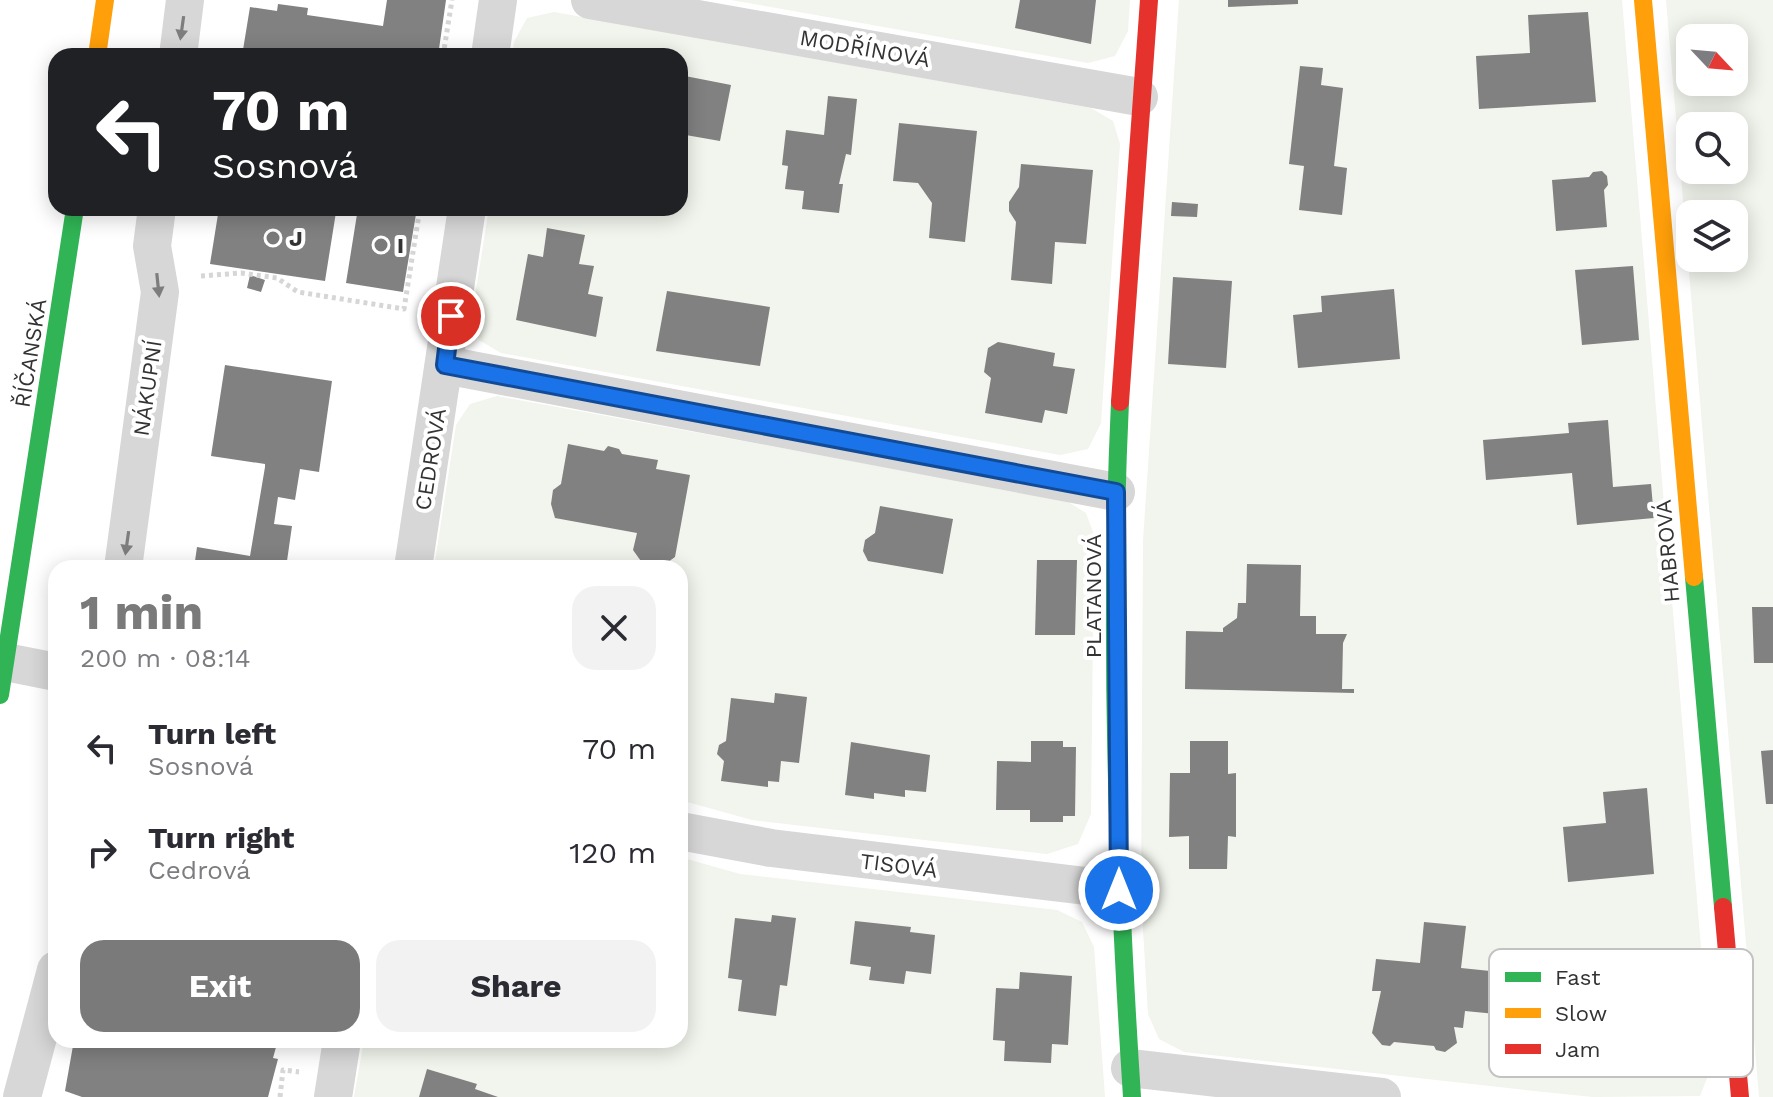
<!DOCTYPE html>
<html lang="en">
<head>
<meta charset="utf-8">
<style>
  body { margin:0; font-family:"Work Sans",sans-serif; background:#f2f2f3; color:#2b2b33; height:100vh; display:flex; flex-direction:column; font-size:30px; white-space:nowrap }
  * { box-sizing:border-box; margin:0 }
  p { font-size:26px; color:#7c7c81 }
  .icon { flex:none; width:44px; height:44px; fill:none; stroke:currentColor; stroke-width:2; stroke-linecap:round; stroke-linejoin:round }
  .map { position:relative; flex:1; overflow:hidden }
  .sheet { position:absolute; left:48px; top:560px; width:640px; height:488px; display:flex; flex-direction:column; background:#fff; border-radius:24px; box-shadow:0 4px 20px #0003 }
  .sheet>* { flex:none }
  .banner { position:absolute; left:48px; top:48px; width:640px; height:168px; border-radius:24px; box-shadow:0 4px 20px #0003; background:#202124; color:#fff; overflow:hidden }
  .needle { width:52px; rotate:116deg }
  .fabs { position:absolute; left:1676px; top:24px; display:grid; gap:16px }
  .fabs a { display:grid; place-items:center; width:72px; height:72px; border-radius:16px; background:#fff; box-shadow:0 4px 20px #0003; font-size:40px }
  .pin { position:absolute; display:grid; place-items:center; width:68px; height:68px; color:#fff; margin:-34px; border:4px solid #fff; border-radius:50%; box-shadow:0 2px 8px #0007 }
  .me { position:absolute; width:88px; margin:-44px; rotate:0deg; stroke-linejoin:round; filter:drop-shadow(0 0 6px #0008) }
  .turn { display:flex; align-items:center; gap:28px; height:168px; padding:0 32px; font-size:36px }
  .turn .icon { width:104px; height:104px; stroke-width:2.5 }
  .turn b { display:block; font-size:56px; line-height:68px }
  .round { display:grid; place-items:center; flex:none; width:84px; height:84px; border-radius:24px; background:#f2f2f3 }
  .overview { display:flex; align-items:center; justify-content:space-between; height:136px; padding:0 32px }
  h1 { font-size:48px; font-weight:700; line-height:60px; color:#7a7a7a }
  .cta { display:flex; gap:16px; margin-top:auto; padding:16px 32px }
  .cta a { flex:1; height:92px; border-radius:24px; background:#7a7a7a; color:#fff; font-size:32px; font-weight:700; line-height:92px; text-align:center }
  .cta a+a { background:#f2f2f3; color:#2b2b33 }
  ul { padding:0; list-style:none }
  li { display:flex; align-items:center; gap:24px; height:104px; padding:0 32px }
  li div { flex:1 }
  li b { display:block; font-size:30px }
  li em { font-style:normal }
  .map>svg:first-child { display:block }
</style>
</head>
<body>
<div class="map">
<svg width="1773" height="1097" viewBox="0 0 1773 1097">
  <rect width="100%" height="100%" fill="#fff"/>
  <!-- green -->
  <path fill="#f1f5ed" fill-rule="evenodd" d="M 731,0 L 1130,0 L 1128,31 L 1115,56 L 1088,63 Z
    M 1179,0 L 1622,0 L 1711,1068 L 1700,1096 L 1593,1097 L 1534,1091 L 1184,1052 L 1159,1039 L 1148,1014 L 1141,895 L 1143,541 Z
    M 1666,0 L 1773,0 L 1773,1097 L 1759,1097 ZM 1690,38 L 1734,38 L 1734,82 L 1690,82 ZM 1690,126 L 1734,126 L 1734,170 L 1690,170 ZM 1690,214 L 1734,214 L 1734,258 L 1690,258 Z
    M 554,12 L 1091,108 L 1113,121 L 1120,144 L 1101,423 L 1088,449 L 1060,455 L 501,353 L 479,340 L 472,315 L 489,208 L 680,208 L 680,56 L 512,56 L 514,42 L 527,18 Z
    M 497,396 L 1065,500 L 1086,513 L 1094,535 L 1091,814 L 1078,844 L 1047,854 L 752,820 L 680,800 L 680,568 L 434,568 L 456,425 L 470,404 Z
    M 680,857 L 740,874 L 1057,910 L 1082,922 L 1094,947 L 1105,1097 L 354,1097 L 364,1040 L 680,1040 Z"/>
  <!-- building -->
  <path fill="#818181" d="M 387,0 L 446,0 L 438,56 L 242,56 L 250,7 L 277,11 L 278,4 L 308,8 L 307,15 L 383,26 Z
    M 1020,0 L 1096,0 L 1091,44 L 1015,28 Z
    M 1228,0 L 1298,0 L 1298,4 L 1228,7 Z
    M 1588,12 L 1596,102 L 1479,109 L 1476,56 L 1530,53 L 1528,15 Z
    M 1300,66 L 1323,68 L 1321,85 L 1343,88 L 1334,166 L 1347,168 L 1342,215 L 1299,210 L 1304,166 L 1289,164 Z
    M 680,75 L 731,85 L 720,141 L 680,134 Z
    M 828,96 L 857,99 L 851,155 L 846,154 L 839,184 L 843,184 L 839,213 L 802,209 L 804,191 L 785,189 L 788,166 L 782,165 L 786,130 L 824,135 Z
    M 899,123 L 977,131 L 965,242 L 929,238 L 932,203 L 918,183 L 893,181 Z
    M 1021,164 L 1093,170 L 1086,244 L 1055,242 L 1052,284 L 1011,280 L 1016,222 L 1009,211 L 1009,202 L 1019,187 Z
    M 1602,171 L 1607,176 L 1608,185 L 1604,190 L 1607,227 L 1556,231 L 1552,180 L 1589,177 L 1593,172 Z
    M 1172,202 L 1198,204 L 1197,217 L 1171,216 Z
    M 219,208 L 310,208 L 336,212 L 325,281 L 210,264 Z
    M 358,208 L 417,208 L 403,292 L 346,283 Z
    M 547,228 L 585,235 L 579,264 L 594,266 L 588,294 L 603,297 L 596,337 L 516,320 L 528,254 L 543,257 Z
    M 1633,266 L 1639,340 L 1582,345 L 1575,270 Z
    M 250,275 L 265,280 L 261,292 L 247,288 Z
    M 1173,277 L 1232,281 L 1226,368 L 1168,364 Z
    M 1394,289 L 1400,359 L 1298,368 L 1293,315 L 1322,312 L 1321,296 Z
    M 667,291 L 770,307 L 760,366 L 656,351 Z
    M 998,342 L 1055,353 L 1053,366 L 1075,369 L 1067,414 L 1045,410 L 1042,423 L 985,413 L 991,378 L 984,372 L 988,348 Z
    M 225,365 L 332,381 L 319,472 L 300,469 L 295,500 L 278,497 L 274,524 L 292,526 L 287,561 L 306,564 L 305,568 L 194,568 L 197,547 L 250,556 L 265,467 L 265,464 L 211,456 Z
    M 1608,420 L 1613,487 L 1651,484 L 1654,518 L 1577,525 L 1572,473 L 1486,480 L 1483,440 L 1569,433 L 1568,423 Z
    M 568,444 L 604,451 L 608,446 L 619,449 L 622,454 L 658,460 L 656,469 L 690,475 L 675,557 L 661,567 L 643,564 L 633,550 L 637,533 L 555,518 L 551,504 L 553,490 L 561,484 Z
    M 880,506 L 953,519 L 943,574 L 868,561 L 863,551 L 865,540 L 875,533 Z
    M 1037,560 L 1077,560 L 1075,635 L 1035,635 Z
    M 1247,564 L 1301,565 L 1300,616 L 1316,616 L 1316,634 L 1347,634 L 1343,643 L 1342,689 L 1354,689 L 1354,693 L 1185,689 L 1186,631 L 1223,632 L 1223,628 L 1237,618 L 1238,603 L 1246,603 Z
    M 1752,607 L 1773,607 L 1773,663 L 1754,663 Z
    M 775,693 L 807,697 L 799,763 L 781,761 L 779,782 L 768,781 L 768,787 L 721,781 L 724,761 L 717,754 L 719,745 L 726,741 L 731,698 L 774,703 Z
    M 1031,741 L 1063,741 L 1063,747 L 1076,747 L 1075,816 L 1063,816 L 1063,822 L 1030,822 L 1030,810 L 996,810 L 997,761 L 1031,762 Z
    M 1190,741 L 1228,741 L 1228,774 L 1236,773 L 1236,837 L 1228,836 L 1227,869 L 1189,869 L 1189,836 L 1169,837 L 1170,773 L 1190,773 Z
    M 851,742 L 930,755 L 926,792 L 905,790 L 905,797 L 874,793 L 874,799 L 845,795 Z
    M 1773,750 L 1773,804 L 1766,804 L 1761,751 Z
    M 1647,788 L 1654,874 L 1568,882 L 1563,827 L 1606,823 L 1603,792 Z
    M 772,915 L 796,918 L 787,986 L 780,985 L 776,1016 L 738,1011 L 742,980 L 728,978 L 735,918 L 771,922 Z
    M 855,921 L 911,927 L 910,932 L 935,935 L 931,974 L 906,971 L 904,984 L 869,980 L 871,967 L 850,964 Z
    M 1424,922 L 1466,926 L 1461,968 L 1500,972 L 1496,1014 L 1465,1011 L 1463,1028 L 1454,1027 L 1457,1043 L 1445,1052 L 1436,1050 L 1434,1046 L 1394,1042 L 1390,1046 L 1382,1045 L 1372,1033 L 1381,991 L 1372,991 L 1376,959 L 1420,963 Z
    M 1020,972 L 1072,976 L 1068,1045 L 1052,1044 L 1051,1063 L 1004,1061 L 1005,1041 L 993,1040 L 996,988 L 1019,989 Z
    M 74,1040 L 278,1040 L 273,1058 L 278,1059 L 268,1097 L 82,1097 L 65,1091 Z
    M 427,1069 L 477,1084 L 475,1089 L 498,1097 L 419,1097 Z"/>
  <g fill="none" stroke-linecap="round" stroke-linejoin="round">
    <!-- path -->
    <path stroke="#d6d6d6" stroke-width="5" stroke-dasharray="4 4" stroke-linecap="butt" d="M 443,56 L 452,0
      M 201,276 L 241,273 L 277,278 L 298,292 L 404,309 L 420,208
      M 280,1097 L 283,1070 L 299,1072"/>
    <!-- street -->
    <path stroke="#d7d7d7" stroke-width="38" d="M 590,0 L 1139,97
      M 178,56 L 185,0
      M 490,56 L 498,0
      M 445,365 L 1116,492
      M 123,568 L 160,292 L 152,246 L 157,208
      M 413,568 L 467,208
      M 0,661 L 56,672
      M 680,831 L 771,848 L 1119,890
      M 1130,1068 L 1382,1097
      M 22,1097 L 56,970
      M 333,1097 L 342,1040"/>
    <!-- fast -->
    <path stroke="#30b455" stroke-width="18" d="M 1120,402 C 1109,634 1117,866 1132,1097
      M 1694,577 L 1723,907
      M 0,695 L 75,208"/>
    <!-- slow -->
    <path stroke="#ff9f0a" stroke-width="18" d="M 1643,0 L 1694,577
      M 97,56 L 105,0"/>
    <!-- jam -->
    <path stroke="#e5322d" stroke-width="18" d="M 1120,402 L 1149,0
      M 1723,907 L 1740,1097"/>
  </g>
  <!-- one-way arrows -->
  <defs><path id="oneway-solid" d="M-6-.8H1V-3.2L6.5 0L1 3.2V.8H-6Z" transform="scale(2)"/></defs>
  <g fill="#7d7d7d">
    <use href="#oneway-solid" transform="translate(182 28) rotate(98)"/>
    <use href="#oneway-solid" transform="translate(158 285) rotate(84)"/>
    <use href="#oneway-solid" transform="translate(127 543) rotate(98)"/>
  </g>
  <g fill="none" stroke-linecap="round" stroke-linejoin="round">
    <!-- route casing -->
    <g stroke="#114b97" stroke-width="20">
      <path id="route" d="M 451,316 L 445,365 L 1116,492 L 1119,890"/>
    </g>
    <!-- route -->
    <use href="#route" stroke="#1a73e8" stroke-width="14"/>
  </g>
  <!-- markers -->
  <g fill="#7a7a7a" stroke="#fff" stroke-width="3">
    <circle cx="273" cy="238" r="8"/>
    <circle cx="381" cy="245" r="8"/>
  </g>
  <g text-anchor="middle" stroke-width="8" stroke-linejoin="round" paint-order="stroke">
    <!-- street labels -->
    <g font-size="22" fill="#333" stroke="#fff">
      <text transform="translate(865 48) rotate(10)" y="8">MODŘÍNOVÁ</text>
      <text transform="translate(30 353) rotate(-81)" y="8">ŘÍČANSKÁ</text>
      <text transform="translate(147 388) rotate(-82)" y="8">NÁKUPNÍ</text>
      <text transform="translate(430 459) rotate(-81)" y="8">CEDROVÁ</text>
      <text transform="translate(1667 551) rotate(-95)" y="8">HABROVÁ</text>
      <text transform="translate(1093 596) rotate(-90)" y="8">PLATANOVÁ</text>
      <text transform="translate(899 865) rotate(7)" y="8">TISOVÁ</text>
    </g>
    <!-- poi labels -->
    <g font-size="22" font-weight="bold" fill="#333" stroke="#fff" text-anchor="start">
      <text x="289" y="246">J</text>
      <text x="397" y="253">I</text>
    </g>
  </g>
  <!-- legend -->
  <rect x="1489" y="949" width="264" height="128" rx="12" fill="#fff" stroke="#c2c2c2" stroke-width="2"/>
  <rect x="1505" y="972" width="36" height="10" fill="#30b455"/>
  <rect x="1505" y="1008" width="36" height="10" fill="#ff9f0a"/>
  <rect x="1505" y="1044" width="36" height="10" fill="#e5322d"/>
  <g font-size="22" fill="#333">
    <text x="1555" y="985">Fast</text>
    <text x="1555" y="1021">Slow</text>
    <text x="1555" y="1057">Jam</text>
  </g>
</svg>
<div class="fabs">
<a><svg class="needle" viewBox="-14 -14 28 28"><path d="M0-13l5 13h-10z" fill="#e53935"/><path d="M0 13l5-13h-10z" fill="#7c7c81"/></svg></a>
<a><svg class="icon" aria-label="search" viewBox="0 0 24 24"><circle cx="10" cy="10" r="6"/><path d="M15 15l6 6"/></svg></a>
<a><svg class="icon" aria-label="layers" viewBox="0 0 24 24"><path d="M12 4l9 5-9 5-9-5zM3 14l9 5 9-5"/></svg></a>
</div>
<div class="pin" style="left:451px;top:316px;background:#d93025"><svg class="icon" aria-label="arrive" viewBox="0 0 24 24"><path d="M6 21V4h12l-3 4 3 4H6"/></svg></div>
<svg class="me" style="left:1119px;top:890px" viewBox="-20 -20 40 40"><circle r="17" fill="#1a73e8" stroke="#fff" stroke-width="3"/><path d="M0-11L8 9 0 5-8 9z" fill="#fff"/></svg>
<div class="banner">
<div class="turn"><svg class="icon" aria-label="left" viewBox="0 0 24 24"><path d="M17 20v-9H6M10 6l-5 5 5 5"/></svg><div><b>70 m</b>Sosnová</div></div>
</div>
<section class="sheet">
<div class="overview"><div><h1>1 min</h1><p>200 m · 08:14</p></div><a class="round"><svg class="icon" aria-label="close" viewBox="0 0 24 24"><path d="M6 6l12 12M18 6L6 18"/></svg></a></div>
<ul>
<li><svg class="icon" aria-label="left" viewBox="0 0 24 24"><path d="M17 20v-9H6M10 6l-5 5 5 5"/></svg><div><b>Turn left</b><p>Sosnová</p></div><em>70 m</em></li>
<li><svg class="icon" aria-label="right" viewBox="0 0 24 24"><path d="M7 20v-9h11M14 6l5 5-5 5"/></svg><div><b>Turn right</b><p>Cedrová</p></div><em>120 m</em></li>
</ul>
<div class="cta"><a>Exit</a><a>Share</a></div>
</section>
</div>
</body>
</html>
